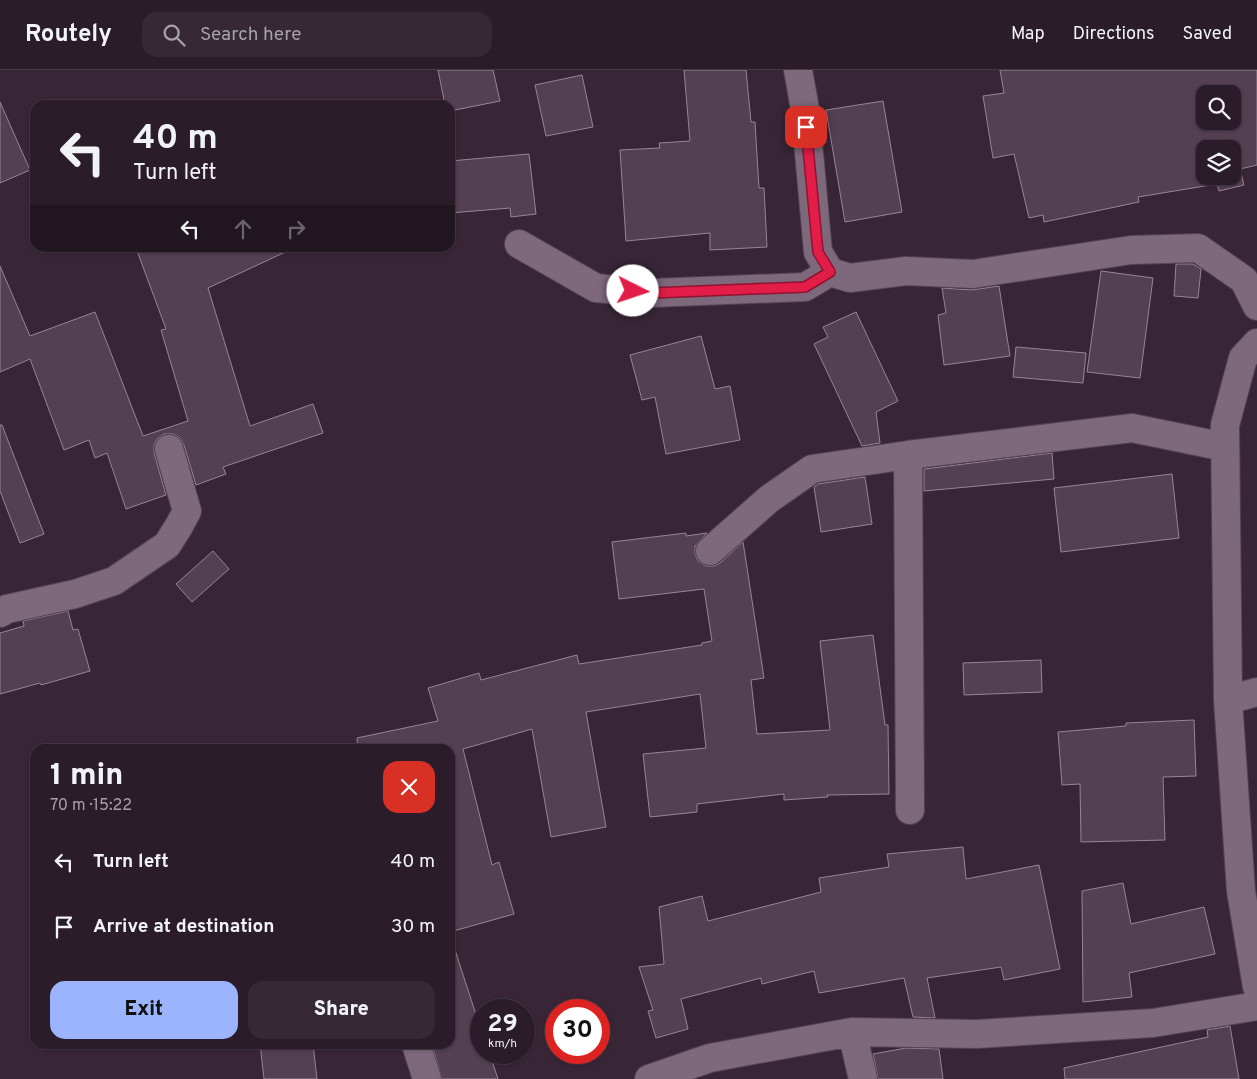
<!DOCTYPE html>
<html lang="en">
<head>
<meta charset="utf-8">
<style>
  body { margin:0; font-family:Overpass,sans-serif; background:#362935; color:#f1f3f6; height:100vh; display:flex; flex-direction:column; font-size:19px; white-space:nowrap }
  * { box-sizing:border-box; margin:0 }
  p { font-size:16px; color:#a5a1a8 }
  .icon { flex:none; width:28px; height:28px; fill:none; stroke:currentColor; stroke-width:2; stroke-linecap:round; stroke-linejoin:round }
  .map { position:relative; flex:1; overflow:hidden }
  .sheet { position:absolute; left:30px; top:674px; width:425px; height:305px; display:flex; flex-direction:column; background:#2a1c29; border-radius:15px; box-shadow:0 1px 4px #0004,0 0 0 1px #463a46 }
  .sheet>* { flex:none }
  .hud { position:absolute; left:30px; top:30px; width:425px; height:152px; border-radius:15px; box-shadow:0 1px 4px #0004,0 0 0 1px #463a46; background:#2a1c29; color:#f1f3f6; overflow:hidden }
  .controls { position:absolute; left:1196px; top:15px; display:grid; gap:10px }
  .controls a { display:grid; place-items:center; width:45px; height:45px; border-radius:10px; background:#2a1c29; box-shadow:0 1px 4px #0004,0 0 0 1px #463a46; font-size:25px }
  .speed { position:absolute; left:470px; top:929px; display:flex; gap:10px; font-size:25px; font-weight:700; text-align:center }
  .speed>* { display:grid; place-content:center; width:65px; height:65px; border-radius:50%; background:#2a1c29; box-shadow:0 1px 4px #0004,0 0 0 1px #463a46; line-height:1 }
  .speed small { font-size:12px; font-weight:400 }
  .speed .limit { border:8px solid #d22; background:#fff; color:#111 }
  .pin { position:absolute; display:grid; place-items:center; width:42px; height:42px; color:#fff; margin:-21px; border-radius:10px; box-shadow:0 2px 8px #0006 }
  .me { position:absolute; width:55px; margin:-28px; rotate:94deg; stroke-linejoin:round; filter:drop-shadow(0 0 4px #0008) }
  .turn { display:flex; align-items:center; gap:18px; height:105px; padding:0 20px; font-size:22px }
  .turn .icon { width:65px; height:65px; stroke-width:2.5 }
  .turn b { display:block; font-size:35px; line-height:42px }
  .lanes { display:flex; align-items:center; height:48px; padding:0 20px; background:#0003; justify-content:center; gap:25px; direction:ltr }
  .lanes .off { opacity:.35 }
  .round { display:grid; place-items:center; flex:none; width:52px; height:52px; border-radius:15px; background:#362935 }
  .overview { display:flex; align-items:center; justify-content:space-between; height:85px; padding:0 20px }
  h1 { font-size:30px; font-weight:800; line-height:38px }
  .cta { display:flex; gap:10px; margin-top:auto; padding:10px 20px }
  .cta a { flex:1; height:58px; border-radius:15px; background:#9bb4fd; color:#111; font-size:20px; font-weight:800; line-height:58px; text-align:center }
  .cta a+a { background:#362935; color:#f1f3f6 }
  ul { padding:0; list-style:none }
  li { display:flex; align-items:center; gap:15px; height:65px; padding:0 20px }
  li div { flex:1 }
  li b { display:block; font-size:19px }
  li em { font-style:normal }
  header { display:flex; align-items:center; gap:30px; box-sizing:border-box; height:70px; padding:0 25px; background:#2a1c29; border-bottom:1px solid #463a46 }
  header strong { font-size:24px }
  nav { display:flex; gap:28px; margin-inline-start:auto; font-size:18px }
  .search { width:350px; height:45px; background:#362935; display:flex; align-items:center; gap:12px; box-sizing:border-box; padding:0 18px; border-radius:15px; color:#a5a1a8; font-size:19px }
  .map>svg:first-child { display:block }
</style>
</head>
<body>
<header>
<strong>Routely</strong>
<div class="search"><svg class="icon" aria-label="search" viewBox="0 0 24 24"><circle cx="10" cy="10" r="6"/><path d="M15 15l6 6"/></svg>Search here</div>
<nav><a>Map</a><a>Directions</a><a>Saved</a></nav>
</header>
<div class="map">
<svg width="1257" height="1009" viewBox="0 0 1257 1009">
  <rect width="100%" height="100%" fill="#382637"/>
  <!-- building -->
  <path fill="#534052" stroke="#998497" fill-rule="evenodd" d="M 438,0 L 493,0 L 500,31 L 450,41 L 450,35 L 445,35 Z
    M 684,0 L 746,0 L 751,52 L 755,52 L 759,118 L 764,118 L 767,177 L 710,180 L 710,163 L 626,171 L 620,80 L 660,78 L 659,73 L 690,71 Z
    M 1000,0 L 1257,0 L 1257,95 L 1240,99 L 1244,115 L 1219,121 L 1217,114 L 1138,127 L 1139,132 L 1044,152 L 1043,145 L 1029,148 L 1014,84 L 993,88 L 983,26 L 1004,23 ZM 1205,24 L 1232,24 L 1232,51 L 1205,51 ZM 1205,79 L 1232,79 L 1232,106 L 1205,106 Z
    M 582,5 L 593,57 L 546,66 L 535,15 Z
    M 883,31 L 902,142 L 845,152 L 826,40 Z
    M 0,32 L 30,100 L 0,113 Z
    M 529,84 L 536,144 L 511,147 L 510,138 L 450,143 L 450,91 Z
    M 136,178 L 294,178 L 208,218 L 250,356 L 313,334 L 323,363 L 223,397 L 226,404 L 196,415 L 184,375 L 180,368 L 173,364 L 164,364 L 157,369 L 154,375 L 154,383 L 166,425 L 126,439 L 107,383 L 95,388 L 89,370 L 64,380 L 30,289 L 0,302 L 0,196 L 30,266 L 95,242 L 143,366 L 188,351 L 161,260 L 166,259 Z
    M 1176,194 L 1193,194 L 1201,199 L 1198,228 L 1174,226 Z
    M 1101,201 L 1153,208 L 1140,308 L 1087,302 Z
    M 999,216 L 1010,286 L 944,295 L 938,245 L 946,243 L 942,218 L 972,220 Z
    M 856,242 L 898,331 L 876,342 L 880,373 L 862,376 L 814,274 L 828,267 L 823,257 Z
    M 701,266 L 715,319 L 730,316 L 740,370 L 666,384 L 655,327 L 642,330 L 630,285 Z
    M 1016,277 L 1086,283 L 1083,313 L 1013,307 Z
    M 0,355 L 2,355 L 44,464 L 20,473 L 0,421 Z
    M 1052,383 L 1054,409 L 924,421 L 924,399 Z
    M 1172,404 L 1179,468 L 1061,482 L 1054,418 Z
    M 865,407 L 872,454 L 821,462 L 814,417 L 818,414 Z
    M 686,463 L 686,466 L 707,463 L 695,476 L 695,484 L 698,491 L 706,496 L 714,496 L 720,493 L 743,472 L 764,608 L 751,610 L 757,664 L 830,660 L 820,571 L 873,565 L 885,655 L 888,655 L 889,724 L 827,725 L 828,727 L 784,730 L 784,724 L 697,734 L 697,742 L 650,747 L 643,684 L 706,678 L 700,624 L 586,642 L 606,757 L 551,767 L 532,659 L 463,679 L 492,795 L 499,792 L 514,844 L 450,862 L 450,679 L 358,679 L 357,668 L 438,651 L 428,618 L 479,603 L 481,610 L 577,585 L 579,594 L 702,575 L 702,573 L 712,571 L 704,519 L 619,529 L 612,472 Z
    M 213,481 L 229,499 L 192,532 L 176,514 Z
    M 68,541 L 73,560 L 78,559 L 90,601 L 41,615 L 40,613 L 0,624 L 0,563 L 24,556 L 23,551 Z
    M 1041,590 L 1042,622 L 964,625 L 963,593 Z
    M 1194,650 L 1196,706 L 1163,707 L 1165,770 L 1081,772 L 1080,714 L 1062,715 L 1058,662 L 1126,656 L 1126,653 Z
    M 963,777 L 966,809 L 1039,795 L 1060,899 L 1004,910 L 1001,897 L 927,908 L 935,948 L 913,947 L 904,908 L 819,923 L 814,901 L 762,914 L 761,908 L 681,929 L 688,959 L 656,968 L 648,941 L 653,940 L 639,897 L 664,894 L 659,837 L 702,826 L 708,851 L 821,822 L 819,808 L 889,797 L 887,784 Z
    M 1123,813 L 1131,854 L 1204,837 L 1215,884 L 1129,903 L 1132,927 L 1083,932 L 1082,821 Z
    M 455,880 L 481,960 L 481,982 L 489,982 L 498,1009 L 442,1009 L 432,974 L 450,974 L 450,881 Z
    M 1230,956 L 1239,1009 L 1065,1009 L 1064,998 L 1208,967 L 1207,960 Z
    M 260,974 L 313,974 L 317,1009 L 264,1009 Z
    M 906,978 L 939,979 L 943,1009 L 878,1009 L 873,984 Z"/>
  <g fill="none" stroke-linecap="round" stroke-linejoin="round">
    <!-- minor casing -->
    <g stroke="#534452" stroke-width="30">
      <path id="minor" d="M 798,0 L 805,39 L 818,182 L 830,202 L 850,208 L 906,201 L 973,204 L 1131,180 L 1198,178 L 1244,210 L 1257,236
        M 519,174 L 596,218 L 652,223 L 805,217 L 830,202
        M 1257,273 L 1243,288 L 1225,355 L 1228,630 L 1241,821 L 1257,917
        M 908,385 L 910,740
        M 710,481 L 769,429 L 812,399 L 908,385 L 1132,358 L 1225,377
        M 0,543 L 7,539 L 75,524 L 114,511 L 167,475 L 179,456 L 187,441 L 169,379
        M 1228,630 L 1257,622
        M 852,962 L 863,1009
        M 416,974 L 427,1009
        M 649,1009 L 710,988 L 852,962 L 977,964 L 1153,953 L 1257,936"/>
    </g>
    <!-- minor -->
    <use href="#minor" stroke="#7e697c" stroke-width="28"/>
  </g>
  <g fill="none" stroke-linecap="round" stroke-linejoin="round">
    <!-- route casing -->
    <g stroke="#92132f" stroke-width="12">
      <path id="route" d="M 633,221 L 652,223 L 805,217 L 830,202 L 818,182 L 806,57"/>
    </g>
    <!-- route -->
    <use href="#route" stroke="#e11d48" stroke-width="9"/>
  </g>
</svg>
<div class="controls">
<a><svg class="icon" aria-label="search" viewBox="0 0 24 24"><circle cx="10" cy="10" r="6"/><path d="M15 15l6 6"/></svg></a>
<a><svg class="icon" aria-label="layers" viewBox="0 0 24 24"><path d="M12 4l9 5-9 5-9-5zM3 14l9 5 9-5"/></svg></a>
</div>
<div class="speed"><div>29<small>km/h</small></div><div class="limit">30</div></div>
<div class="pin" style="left:806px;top:57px;background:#d93025"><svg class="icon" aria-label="arrive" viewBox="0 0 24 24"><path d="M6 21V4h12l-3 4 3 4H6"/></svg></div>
<svg class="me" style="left:633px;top:221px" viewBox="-20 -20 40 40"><circle r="19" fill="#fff"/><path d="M0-13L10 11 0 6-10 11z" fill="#e11d48"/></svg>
<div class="hud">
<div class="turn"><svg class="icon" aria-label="left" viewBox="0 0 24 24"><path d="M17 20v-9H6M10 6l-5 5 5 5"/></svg><div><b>40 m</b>Turn left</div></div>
<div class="lanes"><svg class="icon" aria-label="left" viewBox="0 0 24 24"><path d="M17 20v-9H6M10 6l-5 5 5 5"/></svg><svg class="icon off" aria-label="ahead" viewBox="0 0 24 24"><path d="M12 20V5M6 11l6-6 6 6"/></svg><svg class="icon off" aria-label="right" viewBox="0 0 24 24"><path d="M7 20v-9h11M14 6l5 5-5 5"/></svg></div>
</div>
<section class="sheet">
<div class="overview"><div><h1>1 min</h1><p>70 m · 15:22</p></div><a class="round" style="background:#d93025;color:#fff"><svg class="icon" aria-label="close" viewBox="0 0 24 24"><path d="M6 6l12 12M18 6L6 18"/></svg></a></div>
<ul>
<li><svg class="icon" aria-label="left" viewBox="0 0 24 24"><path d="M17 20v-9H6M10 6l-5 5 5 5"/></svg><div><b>Turn left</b></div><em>40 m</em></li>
<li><svg class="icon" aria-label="arrive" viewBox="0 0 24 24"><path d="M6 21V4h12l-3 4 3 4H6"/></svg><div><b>Arrive at destination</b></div><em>30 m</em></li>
</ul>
<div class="cta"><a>Exit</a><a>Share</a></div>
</section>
</div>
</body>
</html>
